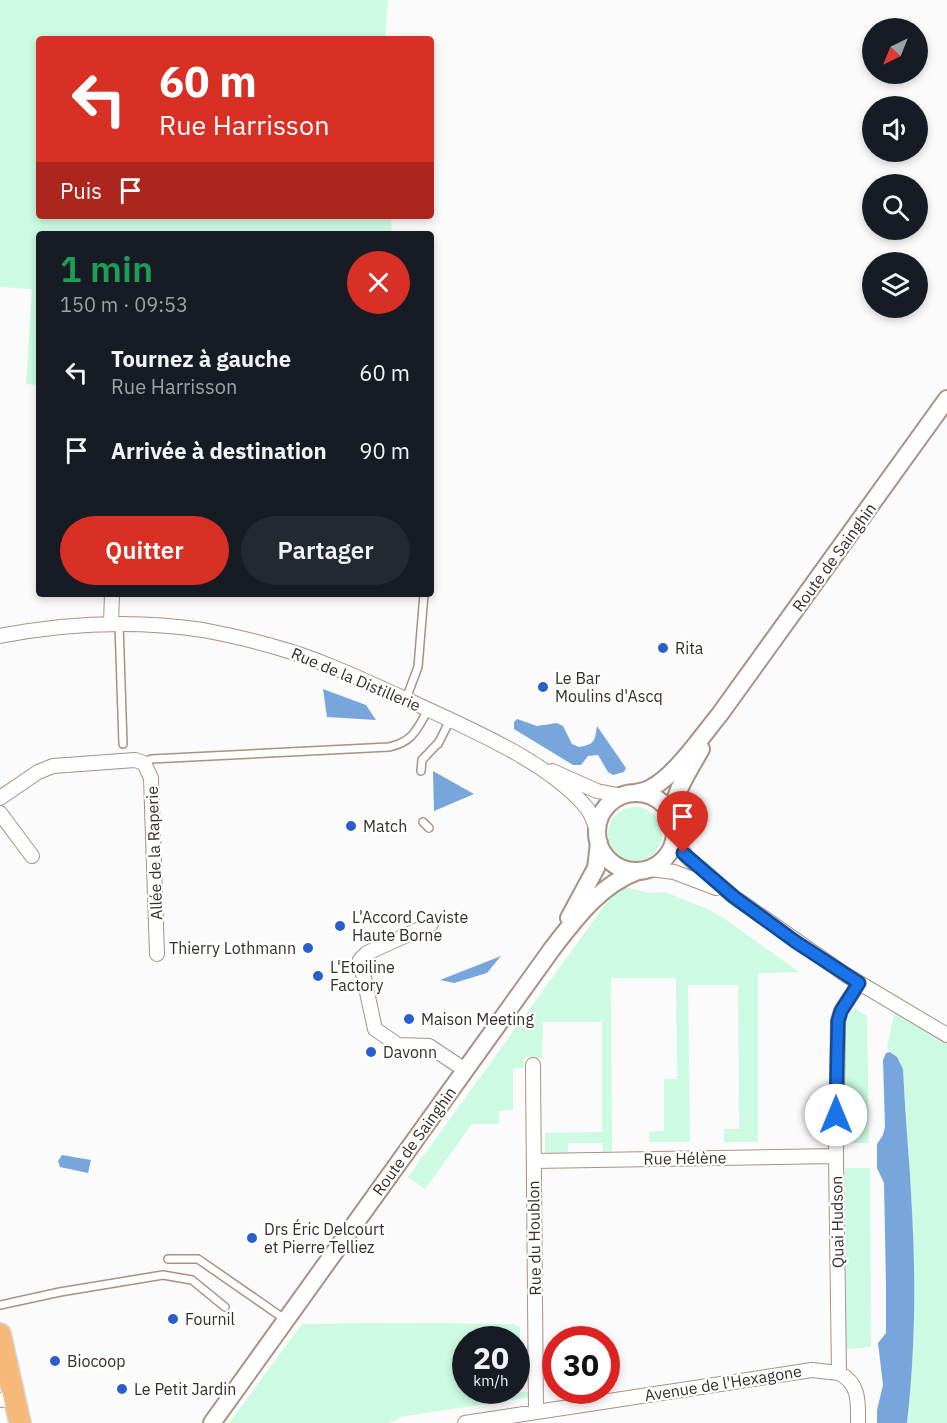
<!DOCTYPE html>
<html lang="fr">
<head>
<meta charset="utf-8">
<style>
  body { margin:0; font-family:"IBM Plex Sans",sans-serif; background:#242831; color:#f1f3f6; height:100vh; display:flex; flex-direction:column; font-size:22px; white-space:nowrap }
  * { box-sizing:border-box; margin:0 }
  p { font-size:20px; color:#9ea1a6 }
  .icon { flex:none; width:33px; height:33px; fill:none; stroke:currentColor; stroke-width:2; stroke-linecap:round; stroke-linejoin:round }
  .map { position:relative; flex:1; overflow:hidden }
  .panel { position:absolute; left:36px; top:231px; width:398px; height:366px; display:flex; flex-direction:column; background:#171b24; border-radius:6px; box-shadow:0 3px 9px #0003 }
  .panel>* { flex:none }
  .guide { position:absolute; left:36px; top:36px; width:398px; height:183px; border-radius:6px; box-shadow:0 3px 9px #0003; background:#d93025; color:#fff; overflow:hidden }
  .needle { width:39px; rotate:223deg }
  .fabs { position:absolute; left:862px; top:18px; display:grid; gap:12px }
  .fabs a { display:grid; place-items:center; width:66px; height:66px; border-radius:50%; background:#171b24; box-shadow:0 3px 9px #0003; font-size:30px }
  .speed { position:absolute; left:452px; top:1326px; display:flex; gap:12px; font-size:30px; font-weight:700; text-align:center }
  .speed>* { display:grid; place-content:center; width:78px; height:78px; border-radius:50%; background:#171b24; box-shadow:0 3px 9px #0003; line-height:1 }
  .speed small { font-size:15px; font-weight:400 }
  .speed .limit { border:9px solid #d22; background:#fff; color:#111 }
  .pin { position:absolute; display:grid; place-items:center; width:51px; height:51px; color:#fff; margin:-62px -26px; border-radius:50% 50% 50% 0; rotate:-45deg; box-shadow:0 0 6px #0007 }
  .pin .icon { rotate:45deg }
  .me { position:absolute; width:66px; margin:-33px; rotate:0deg; stroke-linejoin:round; filter:drop-shadow(0 0 4px #0008) }
  .turn { display:flex; align-items:center; gap:21px; height:126px; padding:0 24px; font-size:27px }
  .turn .icon { width:78px; height:78px; stroke-width:2.5 }
  .turn b { display:block; font-size:42px; line-height:51px }
  .then { display:flex; align-items:center; height:57px; padding:0 24px; background:#0003; gap:12px; font-size:22px }
  .round { display:grid; place-items:center; flex:none; width:63px; height:63px; border-radius:32px; background:#242831 }
  .summary { display:flex; align-items:center; justify-content:space-between; height:102px; padding:0 24px }
  h1 { font-size:36px; font-weight:600; line-height:45px; color:#1e9e55 }
  .action { display:flex; gap:12px; margin-top:auto; padding:12px 24px }
  .action a { flex:1; height:69px; border-radius:36px; background:#d93025; color:#fff; font-size:24px; font-weight:600; line-height:69px; text-align:center }
  .action a+a { background:#242831; color:#f1f3f6 }
  ul { padding:0; list-style:none }
  li { display:flex; align-items:center; gap:18px; height:78px; padding:0 24px }
  li div { flex:1 }
  li b { display:block; font-size:22px }
  li em { font-style:normal }
  .map>svg:first-child { display:block }
</style>
</head>
<body>
<div class="map">
<svg width="947" height="1423" viewBox="0 0 947 1423">
  <rect width="100%" height="100%" fill="#fbfbfb"/>
  <!-- green -->
  <path fill="#ccfae2" fill-rule="evenodd" d="M 0,0 L 388,0 L 385,39 L 39,39 L 39,216 L 391,216 L 392,234 L 39,234 L 39,385 L 26,384 L 32,289 L 0,287 Z
    M608 834a27 27 0 1 1 54 0a27 27 0 1 1-54 0Z
    M 622,886 L 649,893 L 665,892 L 707,909 L 722,917 L 799,972 L 758,973 L 758,1142 L 724,1142 L 724,1129 L 739,1129 L 738,985 L 688,985 L 690,1142 L 649,1142 L 649,1132 L 664,1131 L 664,1079 L 677,1079 L 676,978 L 611,978 L 612,1151 L 603,1152 L 602,1143 L 568,1143 L 568,1152 L 545,1153 L 545,1133 L 602,1132 L 602,1022 L 543,1022 L 542,1058 L 524,1057 L 524,1068 L 513,1068 L 513,1110 L 499,1111 L 499,1124 L 472,1124 L 425,1189 L 408,1177 L 607,902 Z
    M 898,996 L 947,1031 L 947,1423 L 907,1423 C 915,1353 916,1282 912,1211 C 910,1164 905,1117 903,1069 L 897,1057 L 887,1048 Z
    M 855,1008 L 867,1016 L 869,1143 L 845,1143 L 845,1027 L 847,1017 Z
    M 845,1168 L 870,1168 L 871,1347 L 846,1349 Z
    M 397,1323 L 514,1324 L 520,1328 L 519,1392 L 531,1392 L 531,1397 L 399,1417 L 399,1420 L 387,1423 L 229,1423 L 302,1324 ZM 465,1340 L 516,1340 L 516,1390 L 465,1390 Z"/>
  <!-- water -->
  <path fill="#77a5dc" d="M 323,689 L 366,705 L 376,720 L 327,717 Z
    M 517,719 L 537,726 L 557,723 L 563,726 L 572,744 L 579,747 C 596,745 595,738 597,726 L 626,768 L 624,772 L 613,775 L 608,772 L 598,755 L 588,756 L 581,765 L 573,765 L 514,729 L 514,722 Z
    M 433,771 L 474,794 L 434,811 Z
    M 501,956 L 487,973 L 454,983 L 440,980 Z
    M 890,1052 L 897,1057 L 903,1069 C 905,1117 910,1164 912,1211 C 916,1282 915,1353 907,1423 L 877,1423 L 877,1410 L 883,1385 L 878,1343 L 886,1333 L 886,1283 L 884,1183 L 877,1168 L 877,1144 L 883,1135 L 885,1127 L 883,1060 L 886,1053 Z
    M 62,1155 L 91,1160 L 88,1173 L 60,1167 L 58,1161 Z"/>
  <g fill="none" stroke-linecap="round" stroke-linejoin="round">
    <!-- service casing -->
    <g stroke="#ab9181" stroke-width="10">
      <path id="service" d="M 119,624 L 123,744
        M 406,699 L 418,667 L 424,594
        M 438,744 L 450,720
        M 144,763 L 151,759 L 389,747 C 413,742 417,729 428,710
        M 421,771 L 422,760 L 439,742
        M 423,822 L 429,828
        M 168,1259 L 198,1259 L 286,1320
        M 0,1305 L 60,1292 L 163,1275 L 192,1280 L 225,1307"/>
    </g>
    <!-- minor casing -->
    <g stroke="#ab9181" stroke-width="16">
      <path id="minor" d="M 111,623 L 112,594
        M 0,636 C 67,623 135,620 203,630 C 229,635 256,641 282,649 C 327,662 369,683 412,702 C 465,727 548,761 586,807 C 592,814 594,822 597,831
        M 552,771 L 597,791 L 623,796
        M 0,798 L 38,772 L 53,766 L 135,760 L 144,763 L 151,778 L 157,954
        M 0,813 L 32,856
        M 675,834 L 680,847 L 687,857 L 734,897 L 846,975 L 947,1035
        M 649,869 L 674,872 L 716,888
        M 431,924 L 367,953 L 360,960 L 375,1029 L 398,1045 L 429,1046 L 465,1070
        M 533,1065 L 536,1412
        M 534,1161 L 836,1156
        M 0,1400 L 15,1398
        M 465,1423 L 812,1370 L 839,1373
        M 858,1423 C 858,1402 860,1384 839,1373 L 836,1156 L 838,1021 L 841,1011 L 859,983"/>
    </g>
    <!-- tertiary casing -->
    <g stroke="#ab9181" stroke-width="20">
      <path id="tertiary" d="M 635,793 C 641,792 647,791 653,787 C 677,773 702,736 720,714 L 947,399
        M597 832a39 39 0 1 1 78 0a39 39 0 1 1-78 0Z
        M 673,821 C 671,795 689,771 701,749
        M 569,918 L 596,868 L 599,843
        M 212,1423 L 552,949 C 575,919 601,884 638,871"/>
    </g>
    <!-- primary casing -->
    <g stroke="#d7d5d4" stroke-width="24">
      <path id="primary" d="M 0,1334 L 20,1423"/>
    </g>
    <!-- service -->
    <use href="#service" stroke="#fff" stroke-width="7"/>
    <!-- minor -->
    <use href="#minor" stroke="#fff" stroke-width="14"/>
    <!-- tertiary -->
    <use href="#tertiary" stroke="#fff" stroke-width="16"/>
    <!-- primary -->
    <use href="#primary" stroke="#f7b979" stroke-width="21"/>
  </g>
  <g fill="none" stroke-linecap="round" stroke-linejoin="round">
    <!-- route casing -->
    <g stroke="#114b97" stroke-width="15">
      <path id="route" d="M 683,853 L 734,897 L 796,942 L 859,983 L 841,1011 L 838,1021 L 836,1115"/>
    </g>
    <!-- route -->
    <use href="#route" stroke="#1a73e8" stroke-width="10"/>
  </g>
  <!-- markers -->
  <g fill="#2a5ecc" stroke="#fff" stroke-width="2">
    <circle cx="663" cy="648" r="6"/>
    <circle cx="543" cy="687" r="6"/>
    <circle cx="351" cy="826" r="6"/>
    <circle cx="340" cy="926" r="6"/>
    <circle cx="308" cy="948" r="6"/>
    <circle cx="318" cy="976" r="6"/>
    <circle cx="409" cy="1019" r="6"/>
    <circle cx="371" cy="1052" r="6"/>
    <circle cx="252" cy="1238" r="6"/>
    <circle cx="173" cy="1319" r="6"/>
    <circle cx="55" cy="1361" r="6"/>
    <circle cx="122" cy="1389" r="6"/>
  </g>
  <g text-anchor="middle" stroke-width="4.5" stroke-linejoin="round" paint-order="stroke">
    <!-- street labels -->
    <g font-size="16" fill="#382e27" stroke="#fff">
      <text transform="translate(834 557) rotate(-54)" y="6">Route de Sainghin</text>
      <text transform="translate(356 679) rotate(23)" y="6">Rue de la Distillerie</text>
      <text transform="translate(154 853) rotate(-92)" y="6">Allée de la Raperie</text>
      <text transform="translate(414 1141) rotate(-54)" y="6">Route de Sainghin</text>
      <text transform="translate(685 1158) rotate(-1)" y="6">Rue Hélène</text>
      <text transform="translate(837 1222) rotate(-91)" y="6">Quai Hudson</text>
      <text transform="translate(534 1238) rotate(-91)" y="6">Rue du Houblon</text>
      <text transform="translate(723 1383) rotate(-9)" y="6">Avenue de l'Hexagone</text>
    </g>
    <!-- poi labels -->
    <g font-size="16" fill="#382e27" stroke="#fff" text-anchor="start">
      <text x="675" y="654">Rita</text>
      <text x="555" y="684">Le Bar<tspan x="555" dy="18">Moulins d'Ascq</tspan></text>
      <text x="363" y="832">Match</text>
      <text x="352" y="923">L'Accord Caviste<tspan x="352" dy="18">Haute Borne</tspan></text>
      <text x="296" y="954" text-anchor="end">Thierry Lothmann</text>
      <text x="330" y="973">L'Etoiline<tspan x="330" dy="18">Factory</tspan></text>
      <text x="421" y="1025">Maison Meeting</text>
      <text x="383" y="1058">Davonn</text>
      <text x="264" y="1235">Drs Éric Delcourt<tspan x="264" dy="18">et Pierre Telliez</tspan></text>
      <text x="185" y="1325">Fournil</text>
      <text x="67" y="1367">Biocoop</text>
      <text x="134" y="1395">Le Petit Jardin</text>
    </g>
  </g>
</svg>
<div class="fabs">
<a><svg class="needle" viewBox="-14 -14 28 28"><path d="M0-13l5 13h-10z" fill="#e53935"/><path d="M0 13l5-13h-10z" fill="#9ea1a6"/></svg></a>
<a><svg class="icon" aria-label="sound" viewBox="0 0 24 24"><path d="M4 9h4l5-4v14l-5-4H4zM17 9q2 3 0 6"/></svg></a>
<a><svg class="icon" aria-label="search" viewBox="0 0 24 24"><circle cx="10" cy="10" r="6"/><path d="M15 15l6 6"/></svg></a>
<a><svg class="icon" aria-label="layers" viewBox="0 0 24 24"><path d="M12 4l9 5-9 5-9-5zM3 14l9 5 9-5"/></svg></a>
</div>
<div class="speed"><div>20<small>km/h</small></div><div class="limit">30</div></div>
<div class="pin" style="left:683px;top:853px;background:#d93025"><svg class="icon" aria-label="arrive" viewBox="0 0 24 24"><path d="M6 21V4h12l-3 4 3 4H6"/></svg></div>
<svg class="me" style="left:836px;top:1115px" viewBox="-20 -20 40 40"><circle r="19" fill="#fff"/><path d="M0-13L10 11 0 6-10 11z" fill="#1a73e8"/></svg>
<div class="guide">
<div class="turn"><svg class="icon" aria-label="left" viewBox="0 0 24 24"><path d="M17 20v-9H6M10 6l-5 5 5 5"/></svg><div><b>60 m</b>Rue Harrisson</div></div>
<div class="then">Puis<svg class="icon" aria-label="arrive" viewBox="0 0 24 24"><path d="M6 21V4h12l-3 4 3 4H6"/></svg></div>
</div>
<section class="panel">
<div class="summary"><div><h1>1 min</h1><p>150 m · 09:53</p></div><a class="round" style="background:#d93025;color:#fff"><svg class="icon" aria-label="close" viewBox="0 0 24 24"><path d="M6 6l12 12M18 6L6 18"/></svg></a></div>
<ul>
<li><svg class="icon" aria-label="left" viewBox="0 0 24 24"><path d="M17 20v-9H6M10 6l-5 5 5 5"/></svg><div><b>Tournez à gauche</b><p>Rue Harrisson</p></div><em>60 m</em></li>
<li><svg class="icon" aria-label="arrive" viewBox="0 0 24 24"><path d="M6 21V4h12l-3 4 3 4H6"/></svg><div><b>Arrivée à destination</b></div><em>90 m</em></li>
</ul>
<div class="action"><a>Quitter</a><a>Partager</a></div>
</section>
</div>
</body>
</html>
